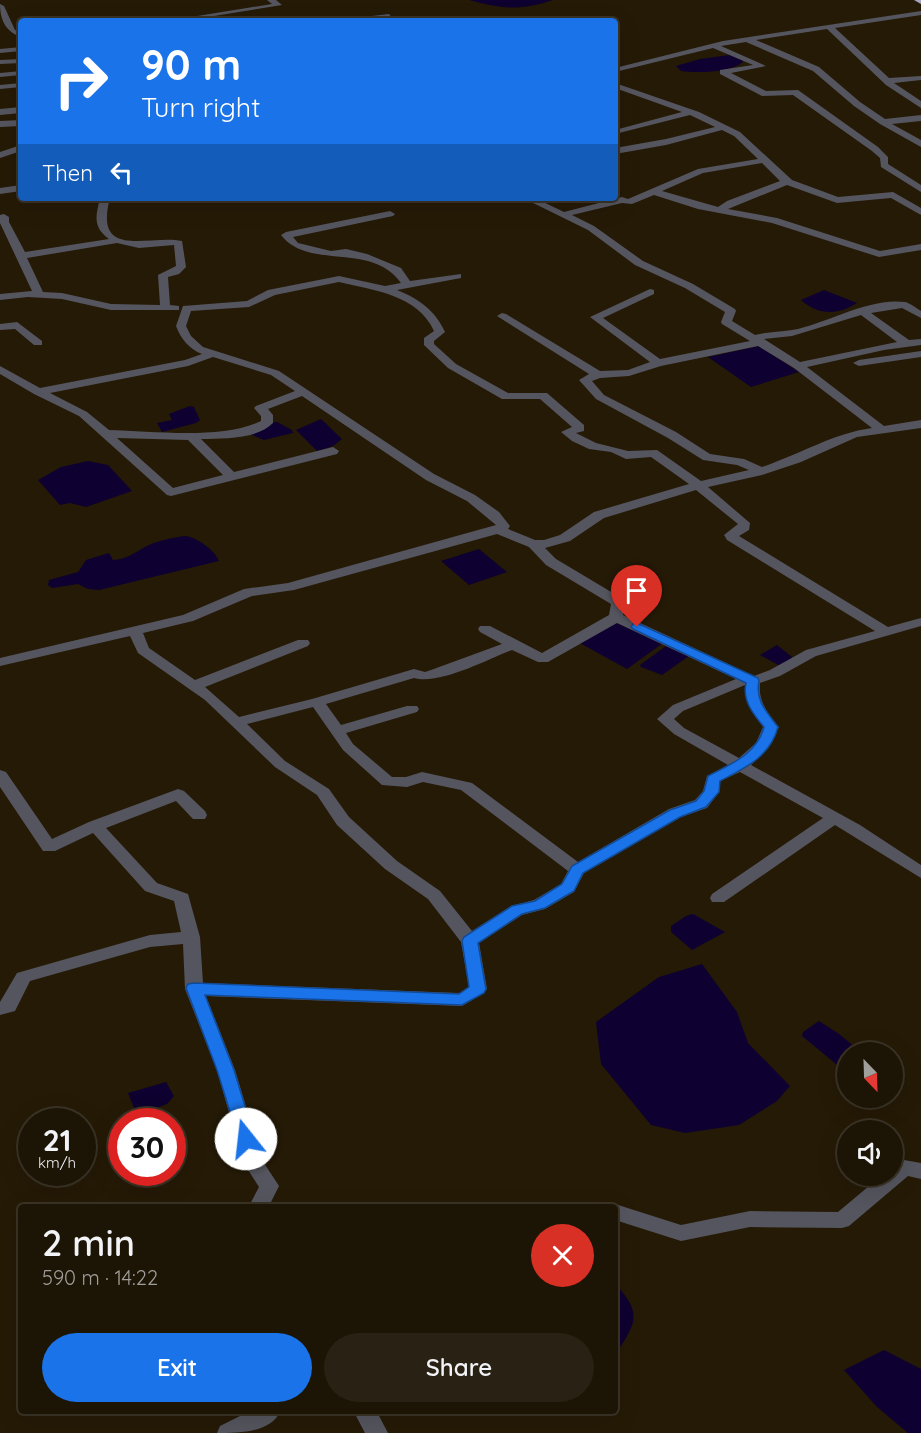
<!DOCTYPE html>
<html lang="en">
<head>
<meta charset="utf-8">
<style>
  body { margin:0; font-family:Quicksand,sans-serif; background:#292113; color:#f1f3f6; height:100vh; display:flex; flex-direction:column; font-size:22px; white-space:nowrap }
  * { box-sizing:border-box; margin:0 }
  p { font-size:20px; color:#a09e9a }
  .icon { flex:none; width:33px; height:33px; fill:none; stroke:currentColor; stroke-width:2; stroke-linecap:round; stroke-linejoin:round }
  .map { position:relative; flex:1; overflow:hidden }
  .sheet { position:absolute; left:18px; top:1204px; width:600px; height:210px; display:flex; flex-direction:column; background:#1c1404; border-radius:6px; box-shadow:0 6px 24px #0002,0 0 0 2px #3a3326 }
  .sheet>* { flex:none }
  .hud { position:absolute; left:18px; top:18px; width:600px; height:183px; border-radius:6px; box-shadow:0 6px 24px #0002,0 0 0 2px #3a3326; background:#1a73e8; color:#fff; overflow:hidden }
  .needle { width:39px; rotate:157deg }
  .buttons { position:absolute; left:837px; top:1042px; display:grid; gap:12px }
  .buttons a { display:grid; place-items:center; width:66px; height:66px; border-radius:50%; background:#1c1404; box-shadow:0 6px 24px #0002,0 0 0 2px #3a3326; font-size:30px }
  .speed { position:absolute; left:18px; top:1108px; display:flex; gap:12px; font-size:30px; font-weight:700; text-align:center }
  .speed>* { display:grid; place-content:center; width:78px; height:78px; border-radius:50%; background:#1c1404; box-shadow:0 6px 24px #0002,0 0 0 2px #3a3326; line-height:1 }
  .speed small { font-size:15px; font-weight:400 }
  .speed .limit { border:9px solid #d22; background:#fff; color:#111 }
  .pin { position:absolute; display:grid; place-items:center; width:51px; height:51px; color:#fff; margin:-62px -26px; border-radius:50% 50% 50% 0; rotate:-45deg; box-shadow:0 0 6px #0007 }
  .pin .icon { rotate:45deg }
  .me { position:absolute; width:66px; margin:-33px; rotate:344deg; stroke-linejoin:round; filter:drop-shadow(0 0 4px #0008) }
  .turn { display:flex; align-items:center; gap:21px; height:126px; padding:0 24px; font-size:27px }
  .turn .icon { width:78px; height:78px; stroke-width:2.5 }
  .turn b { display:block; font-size:42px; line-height:51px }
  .then { display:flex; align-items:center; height:57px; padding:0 24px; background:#0003; gap:12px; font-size:22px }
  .round { display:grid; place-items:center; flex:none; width:63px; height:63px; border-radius:32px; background:#292113 }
  .head { display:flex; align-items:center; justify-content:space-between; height:102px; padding:0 24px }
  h1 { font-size:36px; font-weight:600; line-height:45px }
  .button { display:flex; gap:12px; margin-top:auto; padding:12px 24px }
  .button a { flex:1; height:69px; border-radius:36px; background:#1a73e8; color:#fff; font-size:24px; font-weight:600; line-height:69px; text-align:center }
  .button a+a { background:#292113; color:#f1f3f6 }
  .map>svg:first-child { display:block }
</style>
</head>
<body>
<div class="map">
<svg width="921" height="1433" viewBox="0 0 921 1433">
  <rect width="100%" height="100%" fill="#251a06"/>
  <!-- water -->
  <path fill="#0e0030" d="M 469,0 L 553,0 C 519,11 503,9 469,0 Z
    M 730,55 L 742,60 L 743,62 C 729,73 698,73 681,71 L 676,66 L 700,59 Z
    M 824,290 L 857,303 C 838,315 819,316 801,300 Z
    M 759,346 L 799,372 L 751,387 L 708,357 Z
    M 190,406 L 194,407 L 200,420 L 196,423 L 162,432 L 157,423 L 172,420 L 169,414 Z
    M 321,419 L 342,439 L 333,446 L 317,451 L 296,430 Z
    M 277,422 L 292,430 L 293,433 L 264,440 L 250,434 L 269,423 Z
    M 88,461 L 108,465 L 132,491 L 86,507 L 70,503 L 60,505 L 38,480 L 61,467 Z
    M 184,536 C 195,536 215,550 219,561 L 99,590 L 88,589 L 78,584 L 52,588 L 48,585 L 49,580 L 78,572 L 86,560 L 109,553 L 113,560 C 127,559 134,553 145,547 C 155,541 172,538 184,536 Z
    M 479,549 L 507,572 L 469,585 L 441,561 Z
    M 611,622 L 617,623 L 663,643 L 627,669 L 578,642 Z
    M 777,645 L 792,657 L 790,661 L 780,666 L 760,655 Z
    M 666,646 L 689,656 L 662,675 L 641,667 L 640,665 Z
    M 693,914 L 725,932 L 692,950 L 671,932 L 671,926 L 686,916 Z
    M 702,964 L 737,1012 L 748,1043 L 790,1086 L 777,1101 L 739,1125 L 685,1133 L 651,1125 L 601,1064 L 596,1022 L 659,977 Z
    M 819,1021 L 839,1034 L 862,1053 L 848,1053 L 847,1073 L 802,1036 L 803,1032 Z
    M 166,1082 L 174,1096 L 167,1104 L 137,1115 L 128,1093 Z
    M 615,1284 C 644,1314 635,1324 615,1355 Z
    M 884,1350 L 921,1369 L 921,1433 L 908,1433 L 877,1407 L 844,1370 Z"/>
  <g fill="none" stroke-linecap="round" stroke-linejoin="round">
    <!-- minor -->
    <path fill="#55555f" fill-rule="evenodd" d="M 267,0 L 276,0 L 282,5 L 189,20 L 185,18 L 272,4 Z
      M 0,4 L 4,6 L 15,30 L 21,32 L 21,37 C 6,32 0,20 0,4 Z
      M 921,11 L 921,15 L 835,28 L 889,78 L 921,76 L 921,80 L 894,83 L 921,101 L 921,108 L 886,85 L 827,29 L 756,40 L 819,67 L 860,102 L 885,119 L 921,115 L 921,121 L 892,124 L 921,140 L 921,147 L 880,124 L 854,106 L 813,71 L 746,42 L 721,46 L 766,66 L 731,73 L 766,91 L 798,90 L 878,147 L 888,157 L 888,164 L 921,185 L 921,192 L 881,167 L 880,158 L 872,151 L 793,95 L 762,96 L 720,74 L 720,70 L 753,65 L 713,48 L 615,72 L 615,68 L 723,41 Z
      M 389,14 L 392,18 L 342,21 L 346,19 Z
      M 21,47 L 21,51 L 0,53 L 0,49 Z
      M 21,59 L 21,63 L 0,64 L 0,60 Z
      M 21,71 L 21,75 L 0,77 L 0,73 Z
      M 21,83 L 21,87 L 0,89 L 0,85 Z
      M 615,83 L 699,112 L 740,132 L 792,180 L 838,197 L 893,192 L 921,208 L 921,215 L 891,198 L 837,203 L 787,185 L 728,209 L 777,218 L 880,251 L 921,244 L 921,250 L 879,257 L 772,223 L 698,209 L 654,195 L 632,204 L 622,203 L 572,215 L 594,226 L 643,261 L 693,284 L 735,309 L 736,311 L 732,321 L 755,335 C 767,332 779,332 792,330 C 826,324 869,297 905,302 C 910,303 916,308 921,311 L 921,318 L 902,308 L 871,313 L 909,340 L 921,339 L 921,345 L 884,350 L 807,367 L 884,426 L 921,420 L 921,428 L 857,437 L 801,462 L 762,475 L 708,487 L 750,523 L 749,530 L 739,536 L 888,627 L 921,618 L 921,626 L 816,656 L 780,676 L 760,683 C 758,702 768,713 779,727 L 767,749 L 751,765 L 860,825 L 921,865 L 921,878 L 835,825 L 724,902 L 712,902 L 710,898 L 712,894 L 823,818 L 740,772 L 720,781 L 719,792 L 707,808 L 681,817 L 584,873 L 574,892 L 545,909 L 522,915 L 479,943 L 487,989 L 484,993 L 462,1006 L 206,996 L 235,1070 L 262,1160 L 279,1186 L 268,1208 L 248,1208 L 259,1187 L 243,1162 L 217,1070 L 185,989 L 183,944 L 150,947 L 30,981 L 15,1011 L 0,1015 L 0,1002 L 17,973 L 150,935 L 181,932 L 174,901 L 145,891 L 93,833 L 55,851 L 43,851 L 0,787 L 0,770 L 6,772 L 52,839 L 89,822 L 178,789 L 184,791 L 205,811 L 207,815 L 205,819 L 193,819 L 176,801 L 106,828 L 157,883 L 188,894 L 200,937 L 203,983 L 459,993 L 469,987 L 461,942 L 428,899 L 385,869 L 337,825 L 317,795 L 275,767 L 205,700 L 138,653 L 130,636 L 0,666 L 0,658 L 183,615 L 244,589 L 288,583 L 496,525 L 467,501 L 426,480 L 302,396 L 268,409 L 273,415 L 273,423 C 256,440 223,438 201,439 L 234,472 L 333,447 L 339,451 L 337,454 L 171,496 L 167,495 L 79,416 L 34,394 L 0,374 L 0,366 L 40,388 L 185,360 L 202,354 C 189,349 181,339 176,326 L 183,306 L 247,301 L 268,290 L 339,276 L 385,286 L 401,283 C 371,241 309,271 281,235 L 286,232 L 390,211 L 395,214 L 393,216 L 293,237 L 298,243 L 331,251 L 346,249 L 367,254 L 401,268 L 410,281 L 461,274 L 461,278 L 397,290 C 419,299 435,310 445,332 L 434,341 L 434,344 L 456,364 L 508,393 L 547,393 L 584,425 L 584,431 L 576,433 L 596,443 L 628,451 L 657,450 L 701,481 L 749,470 L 737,465 L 703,460 L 668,438 L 596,399 L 579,380 L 589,374 L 497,316 L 502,313 L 506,314 L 600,371 L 628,370 L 650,362 L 590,317 L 650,289 L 654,290 L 654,294 L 603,318 L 660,359 L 750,341 L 722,324 L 721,322 L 725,312 L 685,288 L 635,265 L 588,230 L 523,198 L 535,198 L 564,212 L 622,197 L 628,199 L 698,169 L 758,159 L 734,136 L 722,130 L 666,145 L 615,154 L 615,148 L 666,139 L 715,127 L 690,115 L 615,134 L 615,130 L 682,112 L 615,88 ZM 762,163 L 780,181 L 727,201 L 718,207 L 662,191 L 703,173 ZM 339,282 C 373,290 418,295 434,331 L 424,338 L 424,345 L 448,368 L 502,399 L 540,399 L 572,427 L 561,432 L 572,441 L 589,449 L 611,452 L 626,459 L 651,457 L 689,484 L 594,512 L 560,535 L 544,540 L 535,540 L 508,529 L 510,526 L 499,512 L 475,495 L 434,474 L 279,371 L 203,347 L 191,336 L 186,326 L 191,311 L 249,307 L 275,295 ZM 861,315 L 897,342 L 800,362 L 764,339 L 792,336 ZM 758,346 L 794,368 L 872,428 C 834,433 798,455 762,467 L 744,459 L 710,454 L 676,432 L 604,395 L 592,381 L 600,378 L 629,376 L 661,366 ZM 213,357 L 271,375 L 295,391 L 256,406 L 254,408 L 261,416 L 261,421 C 223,440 152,431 109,430 L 87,412 L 50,393 L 188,366 ZM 117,438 L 188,440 L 223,475 L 173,488 ZM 696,490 L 738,524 L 724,535 L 727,540 L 875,631 L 806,650 L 770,670 L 754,676 L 623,615 L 625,602 L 623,599 L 556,559 L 545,548 L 570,541 L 604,518 ZM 497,534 L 529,547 L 546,565 L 611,604 L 609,615 L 542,653 L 490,626 L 480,626 L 478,629 L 480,632 L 502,644 L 431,670 L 425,672 L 414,669 L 312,699 L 239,717 L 205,687 L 308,646 L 310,643 L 308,640 L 298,640 L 195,680 L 149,648 L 143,633 L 193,621 L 252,596 L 294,590 ZM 617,623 L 736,679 L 673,705 L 657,719 L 674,734 L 728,765 L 707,776 L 703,791 L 695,800 L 669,809 L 578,862 L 472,783 L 422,772 L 406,777 L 392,777 L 353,744 L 346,733 L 417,712 L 419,709 L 417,706 L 407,706 L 341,725 L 326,704 L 414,678 C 440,685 486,660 512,650 L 538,662 L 548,662 ZM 745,685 L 749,706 L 763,727 L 756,743 L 739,758 L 684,728 L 674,719 L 683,711 ZM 313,707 L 343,750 L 382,785 L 407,787 L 423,782 L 461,790 L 568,871 L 561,884 L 534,900 L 511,906 L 472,931 L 440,891 L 397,861 L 349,817 L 329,789 L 285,761 L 247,724 Z
      M 21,107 L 21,113 L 0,115 L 0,109 Z
      M 21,120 L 21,126 L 0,127 L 0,121 Z
      M 21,145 L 21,151 L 0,158 L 0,152 Z
      M 21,185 L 21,191 L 0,194 L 0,188 Z
      M 100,198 L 110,198 C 93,261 150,234 182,241 L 186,267 L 179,274 L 168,277 L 170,305 L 179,306 L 179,310 L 111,310 L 62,299 L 28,297 L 0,300 L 0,294 L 32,291 L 0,223 L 0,215 L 4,214 L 9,217 L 9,222 L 25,252 L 109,239 C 92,227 96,215 100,198 ZM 117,243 L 139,248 L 174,245 L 176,266 L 158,275 L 160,305 L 111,304 L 62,293 L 43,292 L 27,258 Z
      M 17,322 L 42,341 L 42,345 L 34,345 L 15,329 L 0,330 L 0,324 Z
      M 921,351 L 921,357 L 859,366 L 853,363 L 859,360 Z
      M 904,1160 L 921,1163 L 921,1179 L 908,1176 L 849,1226 L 842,1228 L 750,1227 L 681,1241 L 615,1220 L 615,1208 L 607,1208 L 615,1204 L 681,1225 L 750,1211 L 838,1212 L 881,1176 L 892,1176 L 892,1166 Z
      M 248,1412 L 280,1412 C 270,1433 238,1433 217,1433 L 220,1426 Z
      M 354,1412 L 377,1412 L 388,1433 L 365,1433 Z"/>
    <!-- highway -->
    <path fill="#a6a4be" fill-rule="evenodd" d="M 914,0 L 921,0 L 921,4 Z"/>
  </g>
  <!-- route -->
  <path fill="#1a73e8" stroke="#114b97" stroke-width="1.5" d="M 637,623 L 758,678 L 759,681 C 755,701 767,712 778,727 C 770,757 745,768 720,781 L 719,792 L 706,807 L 680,817 L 583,873 L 574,891 L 545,908 L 522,914 L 478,943 L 486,989 L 484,993 L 462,1005 L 205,995 L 234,1070 L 255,1139 L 252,1144 L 246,1146 L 240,1144 L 217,1070 L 186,988 L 188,984 L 194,983 L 459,994 L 469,987 L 462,941 L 464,937 L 512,906 L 535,901 L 562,884 L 572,866 L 670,810 L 696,801 L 704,791 L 708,776 C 731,764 757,754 764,727 C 753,714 742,700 746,683 L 633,629 L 631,627 L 633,624 Z"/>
</svg>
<div class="buttons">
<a><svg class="needle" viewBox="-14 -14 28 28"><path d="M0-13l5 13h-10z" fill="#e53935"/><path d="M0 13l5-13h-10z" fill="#a09e9a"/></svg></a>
<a><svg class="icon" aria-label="sound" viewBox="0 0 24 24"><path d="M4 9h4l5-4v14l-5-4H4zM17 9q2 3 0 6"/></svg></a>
</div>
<div class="speed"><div>21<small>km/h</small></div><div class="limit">30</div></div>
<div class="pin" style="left:637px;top:627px;background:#d93025"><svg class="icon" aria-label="arrive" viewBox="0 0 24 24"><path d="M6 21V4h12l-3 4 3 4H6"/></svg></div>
<svg class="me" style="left:246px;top:1139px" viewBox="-20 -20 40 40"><circle r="19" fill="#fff"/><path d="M0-13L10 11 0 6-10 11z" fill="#1a73e8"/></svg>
<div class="hud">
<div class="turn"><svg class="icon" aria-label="right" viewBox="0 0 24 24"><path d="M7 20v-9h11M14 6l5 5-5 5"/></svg><div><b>90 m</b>Turn right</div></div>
<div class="then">Then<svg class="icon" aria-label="left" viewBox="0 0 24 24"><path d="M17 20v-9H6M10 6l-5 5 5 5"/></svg></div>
</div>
<section class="sheet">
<div class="head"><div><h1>2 min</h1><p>590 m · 14:22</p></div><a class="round" style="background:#d93025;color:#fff"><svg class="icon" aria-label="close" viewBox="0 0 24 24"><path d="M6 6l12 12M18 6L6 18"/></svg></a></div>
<div class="button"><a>Exit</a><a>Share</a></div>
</section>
</div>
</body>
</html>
